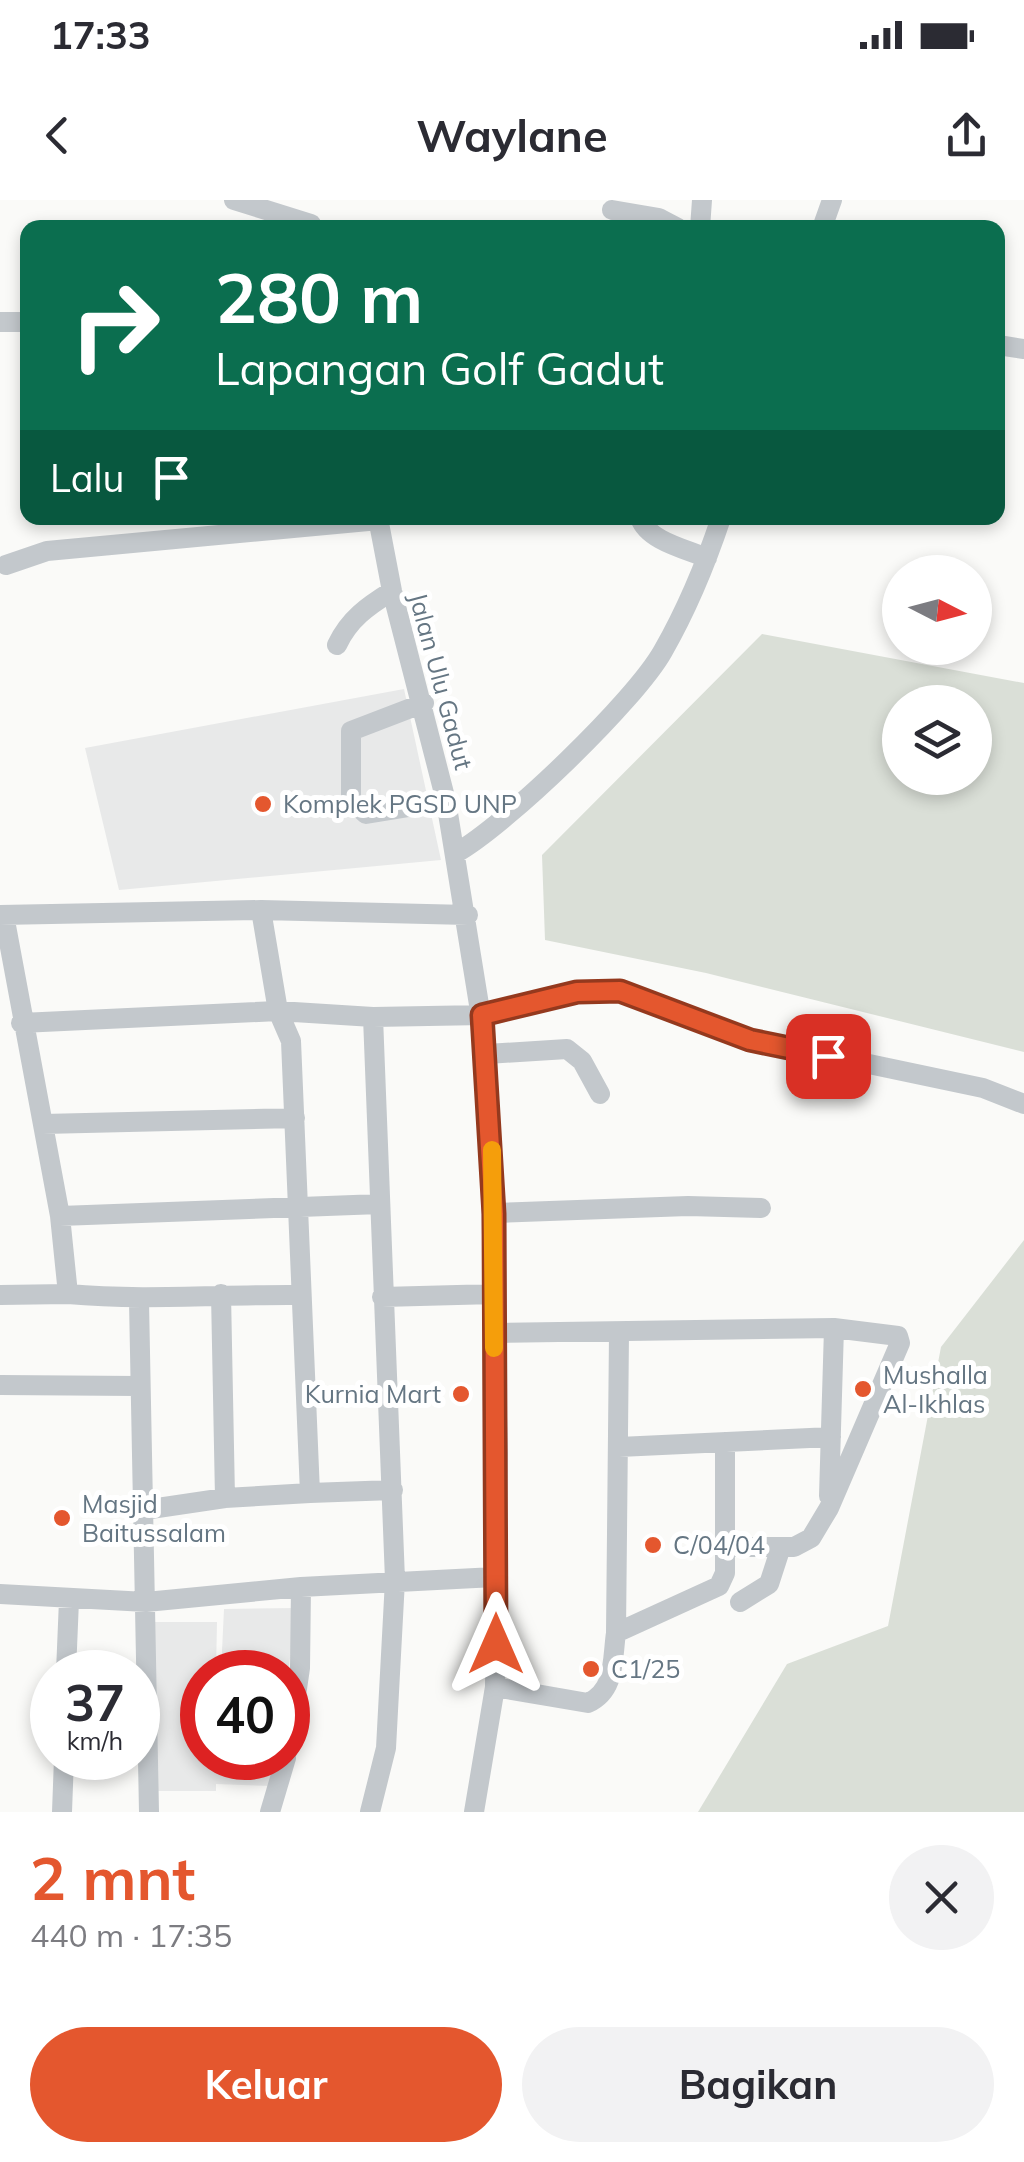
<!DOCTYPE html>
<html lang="id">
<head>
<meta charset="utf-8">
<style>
  body { margin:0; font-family:Mulish,sans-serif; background:#f2f2f3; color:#2b2b33; height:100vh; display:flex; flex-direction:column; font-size:38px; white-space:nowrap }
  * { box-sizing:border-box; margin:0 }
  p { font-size:32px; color:#7c7c81 }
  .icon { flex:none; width:55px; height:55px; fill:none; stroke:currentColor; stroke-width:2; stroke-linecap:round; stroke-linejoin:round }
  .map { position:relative; height:1612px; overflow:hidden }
  .drawer { display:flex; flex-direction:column; background:#fff; flex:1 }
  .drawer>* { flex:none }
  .top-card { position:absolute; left:20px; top:20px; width:985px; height:305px; border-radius:20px; box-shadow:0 5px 15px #0003; background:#0b6e4f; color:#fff; overflow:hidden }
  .needle { width:65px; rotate:96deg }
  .buttons { position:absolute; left:882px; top:355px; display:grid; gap:20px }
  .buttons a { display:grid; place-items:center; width:110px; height:110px; border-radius:50%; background:#fff; box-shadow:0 5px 15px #0003; font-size:50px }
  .speed { position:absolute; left:30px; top:1450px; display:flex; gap:20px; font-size:50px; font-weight:700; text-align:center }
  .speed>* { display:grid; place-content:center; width:130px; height:130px; border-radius:50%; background:#fff; box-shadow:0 5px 15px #0003; line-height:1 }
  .speed small { font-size:25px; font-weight:400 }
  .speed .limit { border:15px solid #d22; background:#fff; color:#111 }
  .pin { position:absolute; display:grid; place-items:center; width:85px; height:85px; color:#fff; margin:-42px; border-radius:20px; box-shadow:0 5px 15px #0006 }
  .me { position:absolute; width:110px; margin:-55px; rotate:0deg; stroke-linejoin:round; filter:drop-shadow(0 0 8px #0008) }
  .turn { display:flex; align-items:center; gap:35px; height:210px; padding:0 30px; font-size:45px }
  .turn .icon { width:130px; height:130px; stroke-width:2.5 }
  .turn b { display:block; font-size:70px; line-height:85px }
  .then { display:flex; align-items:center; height:95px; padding:0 30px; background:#0003; gap:20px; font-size:38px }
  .round { display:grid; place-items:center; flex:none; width:105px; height:105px; border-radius:52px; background:#f2f2f3 }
  .headline { display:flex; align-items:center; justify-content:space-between; height:170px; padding:0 30px }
  h1 { font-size:60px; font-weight:700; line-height:75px; color:#e4572e }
  .button { display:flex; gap:20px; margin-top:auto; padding:20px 30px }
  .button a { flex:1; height:115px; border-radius:60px; background:#e4572e; color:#fff; font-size:40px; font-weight:700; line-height:115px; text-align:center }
  .button a+a { background:#f2f2f3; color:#2b2b33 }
  .status { display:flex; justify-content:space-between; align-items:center; height:70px; padding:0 50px; background:#fff; direction:ltr }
  .status svg { height:28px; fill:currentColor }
  header { display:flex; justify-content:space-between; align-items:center; height:130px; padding:0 30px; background:#fff; font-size:45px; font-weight:700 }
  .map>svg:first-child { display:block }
</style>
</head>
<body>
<div class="status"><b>17:33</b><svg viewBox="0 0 49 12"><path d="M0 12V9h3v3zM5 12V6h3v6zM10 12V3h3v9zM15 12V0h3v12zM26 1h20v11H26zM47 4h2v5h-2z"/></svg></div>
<header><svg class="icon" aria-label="back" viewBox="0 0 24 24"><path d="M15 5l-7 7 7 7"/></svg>Waylane<svg class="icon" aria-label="share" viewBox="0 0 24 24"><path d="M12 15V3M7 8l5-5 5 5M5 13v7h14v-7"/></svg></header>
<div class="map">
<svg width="1024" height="1612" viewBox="0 0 1024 1612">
  <rect width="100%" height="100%" fill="#fafaf8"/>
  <!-- built -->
  <path fill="#e8e9e9" d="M 404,489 L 441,660 L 119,690 L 85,548 Z
    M 297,1408 L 288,1473 L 221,1472 L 224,1409 Z
    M 155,1422 L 217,1422 L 216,1472 L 202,1472 L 202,1558 L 216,1558 L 216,1563 L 217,1558 L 275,1558 L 271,1586 L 216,1584 L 216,1591 L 154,1591 Z"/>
  <!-- green -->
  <path fill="#dadfd7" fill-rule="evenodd" d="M 762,434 L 1024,483 L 1024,852 L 706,773 L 545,740 L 542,655 ZM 900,502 L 975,502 L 975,578 L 900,578 Z
    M 1024,1040 L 1024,1612 L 698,1612 L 787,1464 L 888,1426 L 941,1147 Z"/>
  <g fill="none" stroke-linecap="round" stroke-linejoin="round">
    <!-- minor -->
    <path stroke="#c3c8cc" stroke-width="20" d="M 234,0 L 311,24
      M 612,10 L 659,18 L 678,28
      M 700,28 L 702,0
      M 822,28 L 832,0
      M 0,122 L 28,122
      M 998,145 L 1024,149
      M 378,318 L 392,391 L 446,601 L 487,854 L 498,1253 L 495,1487 L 474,1612
      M 640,318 C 648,341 686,349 707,358
      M 6,365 L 47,351 L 379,320
      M 337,445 C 349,419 368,406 392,391
      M 424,503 L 351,531 L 351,600 L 366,614 L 446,601
      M 456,653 C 506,625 635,501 663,451 C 687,409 706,363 721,318
      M 261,710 L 278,811 L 291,841 L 310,1293 L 393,1290
      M 0,715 L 261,710 L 468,715
      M 4,715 L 60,1016 L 68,1094 C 146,1101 223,1094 301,1095
      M 21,823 L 278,811 L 373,817
      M 487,854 L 567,849 L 582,861 L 600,894
      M 43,924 L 295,918
      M 494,1013 L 688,1006 L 761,1008
      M 60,1016 L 380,1004
      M 221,1094 L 225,1298
      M 0,1095 L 68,1094
      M 382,1097 L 495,1094
      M 139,1101 L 149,1612
      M 494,1133 L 834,1128 L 898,1136 L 900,1143 L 829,1308 L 811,1338 L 794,1347 L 725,1347
      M 0,1185 L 138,1186
      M 619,1247 L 831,1237
      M 829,1296 L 834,1128
      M 144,1310 L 225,1298 L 310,1293
      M 0,1394 L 146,1402 L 301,1387 L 495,1377
      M 740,1402 L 769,1384 L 781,1347
      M 616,1433 L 619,1134
      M 66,1472 L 69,1400
      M 495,1487 L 588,1503 C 616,1490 612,1460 616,1433 L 719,1386 L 725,1373 L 725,1242
      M 288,1550 L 300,1468 L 301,1387
      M 62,1612 L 64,1558
      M 270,1612 L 286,1558
      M 370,1612 L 386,1548 L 395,1380 L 373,817 L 483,815 L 577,792 L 620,791 L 750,839 L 983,888 L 1024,904"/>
  </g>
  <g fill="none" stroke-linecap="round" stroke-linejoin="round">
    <!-- route casing -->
    <g stroke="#94391e" stroke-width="25">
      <path id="route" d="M 496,1444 L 494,1014 L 482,815 L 577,792 L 620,791 L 750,840 L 828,856"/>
    </g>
    <!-- route -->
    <use href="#route" stroke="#e4572e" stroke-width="18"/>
    <!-- slow -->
    <path stroke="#f59e0b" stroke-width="18" d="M 492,950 L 494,1148"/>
  </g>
  <!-- markers -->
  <g fill="#e4572e" stroke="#fff" stroke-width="4">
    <circle cx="263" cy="604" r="10"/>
    <circle cx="863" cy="1189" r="10"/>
    <circle cx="461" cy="1194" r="10"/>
    <circle cx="62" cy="1318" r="10"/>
    <circle cx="653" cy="1345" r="10"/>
    <circle cx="591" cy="1469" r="10"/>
  </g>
  <g text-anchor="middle" stroke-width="10" stroke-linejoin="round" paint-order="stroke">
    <!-- street labels -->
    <g font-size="25" fill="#657683" stroke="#fff">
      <text transform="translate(441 481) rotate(75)" y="9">Jalan Ulu Gadut</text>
    </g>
    <!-- poi labels -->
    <g font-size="25" fill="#657683" stroke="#fff" text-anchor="start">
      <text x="283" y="613">Komplek PGSD UNP</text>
      <text x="883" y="1184">Mushalla<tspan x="883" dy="29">Al-Ikhlas</tspan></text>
      <text x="441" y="1203" text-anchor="end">Kurnia Mart</text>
      <text x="82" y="1313">Masjid<tspan x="82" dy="29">Baitussalam</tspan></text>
      <text x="673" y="1354">C/04/04</text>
      <text x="611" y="1478">C1/25</text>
    </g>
  </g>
</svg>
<div class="buttons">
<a><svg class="needle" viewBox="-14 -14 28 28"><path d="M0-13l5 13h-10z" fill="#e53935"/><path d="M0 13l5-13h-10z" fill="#7c7c81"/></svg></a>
<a><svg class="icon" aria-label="layers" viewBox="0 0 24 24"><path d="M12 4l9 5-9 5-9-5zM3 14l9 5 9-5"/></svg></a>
</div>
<div class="speed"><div>37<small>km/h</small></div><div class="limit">40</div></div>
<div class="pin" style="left:828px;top:856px;background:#d93025"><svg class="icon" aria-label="arrive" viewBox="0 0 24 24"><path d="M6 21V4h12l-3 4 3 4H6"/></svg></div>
<svg class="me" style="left:496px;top:1444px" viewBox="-20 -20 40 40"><path d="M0-17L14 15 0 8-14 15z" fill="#e4572e" stroke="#fff" stroke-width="4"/></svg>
<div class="top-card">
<div class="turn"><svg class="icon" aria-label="right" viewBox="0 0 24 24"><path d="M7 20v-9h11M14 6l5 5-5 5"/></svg><div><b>280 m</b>Lapangan Golf Gadut</div></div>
<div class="then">Lalu<svg class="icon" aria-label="arrive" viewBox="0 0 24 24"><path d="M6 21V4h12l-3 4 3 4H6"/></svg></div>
</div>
</div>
<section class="drawer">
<div class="headline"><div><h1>2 mnt</h1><p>440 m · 17:35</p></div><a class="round"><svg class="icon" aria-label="close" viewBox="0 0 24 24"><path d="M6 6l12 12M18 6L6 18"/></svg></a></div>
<div class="button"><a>Keluar</a><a>Bagikan</a></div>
</section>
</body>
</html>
